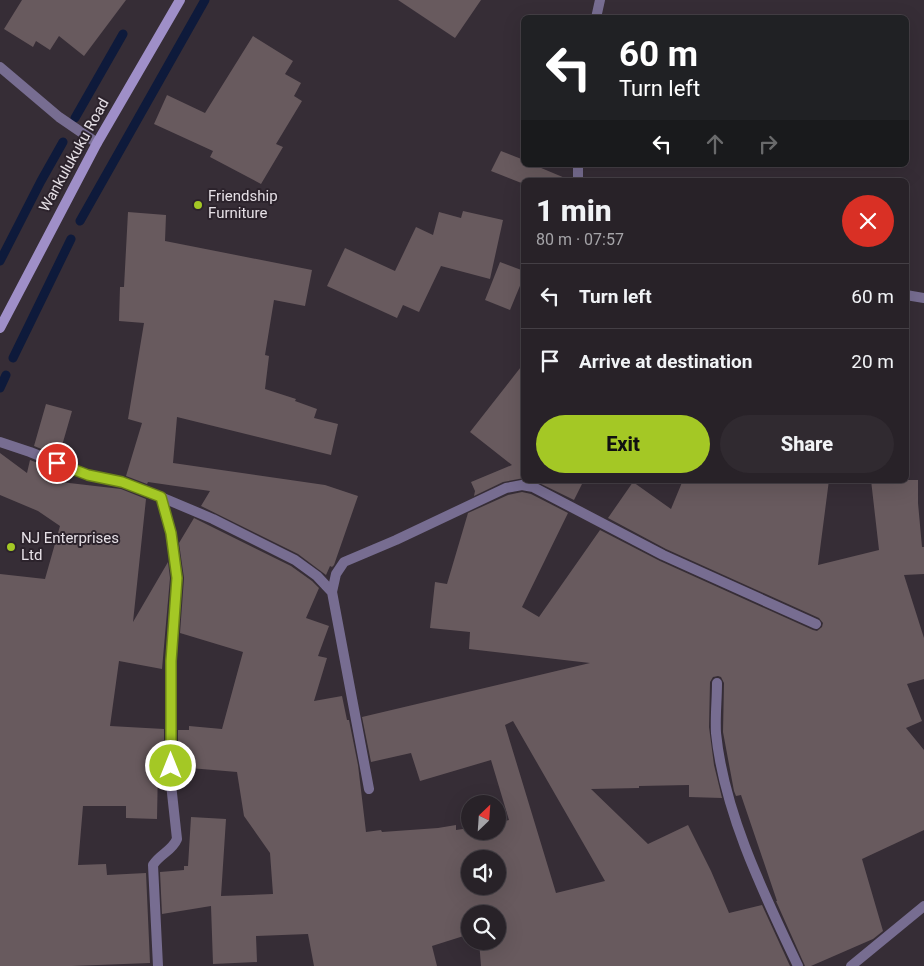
<!DOCTYPE html>
<html lang="en">
<head>
<meta charset="utf-8">
<style>
  body { margin:0; font-family:Roboto,sans-serif; background:#302a30; color:#f1f3f6; height:100vh; display:flex; flex-direction:column; font-size:19px; white-space:nowrap }
  * { box-sizing:border-box; margin:0 }
  p { font-size:16px; color:#a5a4a8 }
  .icon { flex:none; width:28px; height:28px; fill:none; stroke:currentColor; stroke-width:2; stroke-linecap:round; stroke-linejoin:round }
  .map { position:relative; flex:1; overflow:hidden }
  .side { position:absolute; left:521px; top:178px; width:388px; height:305px; display:flex; flex-direction:column; background:#282228; border-radius:8px; box-shadow:0 5px 20px #0002,0 0 0 1px #443f45 }
  .side>* { flex:none }
  .hud { position:absolute; left:521px; top:15px; width:388px; height:152px; border-radius:8px; box-shadow:0 5px 20px #0002,0 0 0 1px #443f45; background:#202124; color:#fff; overflow:hidden }
  .needle { width:32px; rotate:25deg }
  .fabs { position:absolute; left:461px; top:795px; display:grid; gap:10px }
  .fabs a { display:grid; place-items:center; width:45px; height:45px; border-radius:50%; background:#282228; box-shadow:0 5px 20px #0002,0 0 0 1px #443f45; font-size:25px }
  .pin { position:absolute; display:grid; place-items:center; width:42px; height:42px; color:#fff; margin:-21px; border:2px solid #fff; border-radius:50%; box-shadow:0 1px 5px #0007 }
  .me { position:absolute; width:55px; margin:-28px; rotate:0deg; stroke-linejoin:round; filter:drop-shadow(0 0 4px #0008) }
  .turn { display:flex; align-items:center; gap:18px; height:105px; padding:0 15px; font-size:22px }
  .turn .icon { width:65px; height:65px; stroke-width:2.5 }
  .turn b { display:block; font-size:35px; line-height:42px }
  .lanes { display:flex; align-items:center; height:48px; padding:0 15px; background:#0003; justify-content:center; gap:25px; direction:ltr }
  .lanes .off { opacity:.35 }
  .round { display:grid; place-items:center; flex:none; width:52px; height:52px; border-radius:26px; background:#302a30 }
  .overview { display:flex; align-items:center; justify-content:space-between; height:85px; padding:0 15px }
  h1 { font-size:30px; font-weight:800; line-height:38px }
  .button { display:flex; gap:10px; margin-top:auto; padding:10px 15px }
  .button a { flex:1; height:58px; border-radius:30px; background:#a4c825; color:#111; font-size:20px; font-weight:800; line-height:58px; text-align:center }
  .button a+a { background:#302a30; color:#f1f3f6 }
  ul { padding:0; list-style:none }
  li { display:flex; align-items:center; gap:15px; height:65px; padding:0 15px; border-top:1px solid #443f45 }
  li div { flex:1 }
  li b { display:block; font-size:19px }
  li em { font-style:normal }
  .map>svg:first-child { display:block }
</style>
</head>
<body>
<div class="map">
<svg width="924" height="966" viewBox="0 0 924 966">
  <rect width="100%" height="100%" fill="#362d36"/>
  <g fill="none" stroke-linecap="round" stroke-linejoin="round">
    <!-- stream -->
    <path stroke="#0e1a3b" stroke-width="9" d="M 75,118 L 123,34
      M 80,221 L 205,0
      M 0,261 L 41,181 L 63,142
      M 13,358 L 71,239
      M 0,388 L 6,375"/>
  </g>
  <!-- building -->
  <path fill="#685a5e" fill-rule="evenodd" d="M 22,0 L 126,0 L 84,56 L 59,36 L 50,50 L 36,41 L 33,47 L 4,29 Z
    M 398,0 L 481,0 L 455,38 Z
    M 253,36 L 293,61 L 285,74 L 301,83 L 294,96 L 302,101 L 276,144 L 283,147 L 261,184 L 210,157 L 213,151 L 154,124 L 167,95 L 205,113 Z
    M 501,151 L 524,160 L 524,165 L 534,165 L 565,178 L 564,180 L 524,180 L 524,184 L 491,171 Z
    M 463,211 L 503,220 L 490,279 L 441,266 L 419,312 L 403,305 L 397,318 L 327,286 L 345,248 L 395,271 L 416,227 L 433,235 L 439,212 L 461,218 Z
    M 128,212 L 166,215 L 165,241 L 312,270 L 305,306 L 274,300 L 265,355 L 269,356 L 265,389 L 296,399 L 295,401 L 317,409 L 314,418 L 338,424 L 331,455 L 177,417 L 173,463 L 325,485 L 358,496 L 334,565 L 332,567 L 330,566 L 326,575 L 298,554 L 201,506 L 210,491 L 148,482 L 147,484 L 126,476 L 142,423 L 128,419 L 144,323 L 119,321 L 120,287 L 124,287 Z
    M 500,262 L 524,271 L 524,276 L 510,310 L 485,300 Z
    M 524,363 L 524,478 L 503,482 L 474,496 L 475,491 L 471,482 L 512,465 L 470,432 Z
    M 46,404 L 72,411 L 59,456 L 34,446 Z
    M 0,453 L 27,473 L 30,460 L 56,470 L 52,481 L 121,489 L 146,499 L 133,622 L 168,562 L 170,578 L 162,669 L 119,661 L 110,726 L 164,729 L 164,766 L 158,766 L 157,819 L 126,818 L 126,806 L 83,806 L 78,865 L 106,864 L 107,875 L 146,873 L 150,963 L 72,966 L 0,966 L 0,574 L 45,579 L 60,526 L 38,511 L 0,495 Z
    M 533,480 L 584,480 L 574,500 Z
    M 683,480 L 829,480 L 818,565 L 879,550 L 871,480 L 918,480 L 918,503 L 922,547 L 924,547 L 924,574 L 904,575 L 924,638 L 924,679 L 907,684 L 922,721 L 906,728 L 924,750 L 924,830 L 862,859 L 883,931 L 873,939 L 811,966 L 805,966 L 776,901 L 777,901 L 741,795 L 736,796 L 734,791 L 723,732 L 724,683 L 721,677 L 718,676 L 713,677 L 710,682 L 709,727 L 714,765 L 722,798 L 689,797 L 689,785 L 639,786 L 639,788 L 591,789 L 648,844 L 688,825 L 711,871 L 729,913 L 762,905 L 790,966 L 481,966 L 479,941 L 498,941 L 498,914 L 470,914 L 470,934 L 432,946 L 437,966 L 314,966 L 308,934 L 256,936 L 257,962 L 213,964 L 211,906 L 162,914 L 160,872 L 184,870 L 184,866 L 188,866 L 191,817 L 226,819 L 221,896 L 273,894 L 270,853 L 244,816 L 237,772 L 178,767 L 178,730 L 189,730 L 189,726 L 222,729 L 243,652 L 180,633 L 184,578 L 179,543 L 194,518 L 291,566 L 312,581 L 319,588 L 306,618 L 329,626 L 318,656 L 327,658 L 314,701 L 342,696 L 347,720 L 349,720 L 358,765 L 366,832 L 381,830 L 382,832 L 438,828 L 456,825 L 456,830 L 470,828 L 470,831 L 498,831 L 498,823 L 509,820 L 491,760 L 420,781 L 411,753 L 371,762 L 362,717 L 590,663 L 469,649 L 470,632 L 430,628 L 435,582 L 447,584 L 468,513 L 508,495 L 522,492 L 531,494 L 568,513 L 522,607 L 539,617 L 600,530 L 660,561 L 813,630 L 817,631 L 822,627 L 823,623 L 819,618 L 666,549 L 608,518 L 633,482 L 671,509 ZM 513,721 L 605,881 L 556,893 L 505,725 ZM 470,859 L 498,859 L 498,886 L 470,886 Z"/>
  <g fill="none" stroke-linecap="round" stroke-linejoin="round">
    <!-- street -->
    <path stroke="#776d91" stroke-width="10" d="M 596,18 L 600,0
      M 0,67 L 59,117 L 97,143
      M 578,165 L 578,180
      M 906,295 L 924,298
      M 0,442 L 30,452 L 88,475 L 122,482 L 161,497 L 171,533 L 177,578 L 171,661 L 171,784 L 177,839 C 172,851 160,854 153,865 L 158,966
      M 161,497 L 213,519 L 295,560 L 317,576 L 332,592 L 369,789
      M 332,592 L 336,574 L 344,562 L 396,540 L 506,488 L 522,485 L 533,487 L 663,555 L 816,624
      M 717,683 C 717,700 715,717 716,733 C 724,813 764,894 798,966
      M 851,966 L 924,906"/>
    <!-- secondary -->
    <path stroke="#9f8fc8" stroke-width="10" d="M 0,328 L 97,143 L 180,0"/>
  </g>
  <g fill="none" stroke-linecap="round" stroke-linejoin="round">
    <!-- route casing -->
    <g stroke="#6b8218" stroke-width="12">
      <path id="route" d="M 57,463 L 88,475 L 122,482 L 161,497 L 171,533 L 177,578 L 171,661 L 171,766"/>
    </g>
    <!-- route -->
    <use href="#route" stroke="#a4c825" stroke-width="9"/>
  </g>
  <!-- markers -->
  <g fill="#a4c825" stroke="#2c232c" stroke-width="2">
    <circle cx="198" cy="205" r="5"/>
    <circle cx="11" cy="547" r="5"/>
  </g>
  <g text-anchor="middle" stroke-width="4" stroke-linejoin="round" paint-order="stroke">
    <!-- street labels -->
    <g font-size="15" fill="#e5dfe5" stroke="#2c232c">
      <text transform="translate(74 155) rotate(-61)" y="5">Wankulukuku Road</text>
    </g>
    <!-- poi labels -->
    <g font-size="15" fill="#e5dfe5" stroke="#2c232c" text-anchor="start">
      <text x="208" y="201">Friendship<tspan x="208" dy="17">Furniture</tspan></text>
      <text x="21" y="543">NJ Enterprises<tspan x="21" dy="17">Ltd</tspan></text>
    </g>
  </g>
</svg>
<div class="fabs">
<a><svg class="needle" viewBox="-14 -14 28 28"><path d="M0-13l5 13h-10z" fill="#e53935"/><path d="M0 13l5-13h-10z" fill="#a5a4a8"/></svg></a>
<a><svg class="icon" aria-label="sound" viewBox="0 0 24 24"><path d="M4 9h4l5-4v14l-5-4H4zM17 9q2 3 0 6"/></svg></a>
<a><svg class="icon" aria-label="search" viewBox="0 0 24 24"><circle cx="10" cy="10" r="6"/><path d="M15 15l6 6"/></svg></a>
</div>
<div class="pin" style="left:57px;top:463px;background:#d93025"><svg class="icon" aria-label="arrive" viewBox="0 0 24 24"><path d="M6 21V4h12l-3 4 3 4H6"/></svg></div>
<svg class="me" style="left:171px;top:766px" viewBox="-20 -20 40 40"><circle r="17" fill="#a4c825" stroke="#fff" stroke-width="3"/><path d="M0-11L8 9 0 5-8 9z" fill="#fff"/></svg>
<div class="hud">
<div class="turn"><svg class="icon" aria-label="left" viewBox="0 0 24 24"><path d="M17 20v-9H6M10 6l-5 5 5 5"/></svg><div><b>60 m</b>Turn left</div></div>
<div class="lanes"><svg class="icon" aria-label="left" viewBox="0 0 24 24"><path d="M17 20v-9H6M10 6l-5 5 5 5"/></svg><svg class="icon off" aria-label="ahead" viewBox="0 0 24 24"><path d="M12 20V5M6 11l6-6 6 6"/></svg><svg class="icon off" aria-label="right" viewBox="0 0 24 24"><path d="M7 20v-9h11M14 6l5 5-5 5"/></svg></div>
</div>
<section class="side">
<div class="overview"><div><h1>1 min</h1><p>80 m · 07:57</p></div><a class="round" style="background:#d93025;color:#fff"><svg class="icon" aria-label="close" viewBox="0 0 24 24"><path d="M6 6l12 12M18 6L6 18"/></svg></a></div>
<ul>
<li><svg class="icon" aria-label="left" viewBox="0 0 24 24"><path d="M17 20v-9H6M10 6l-5 5 5 5"/></svg><div><b>Turn left</b></div><em>60 m</em></li>
<li><svg class="icon" aria-label="arrive" viewBox="0 0 24 24"><path d="M6 21V4h12l-3 4 3 4H6"/></svg><div><b>Arrive at destination</b></div><em>20 m</em></li>
</ul>
<div class="button"><a>Exit</a><a>Share</a></div>
</section>
</div>
</body>
</html>
